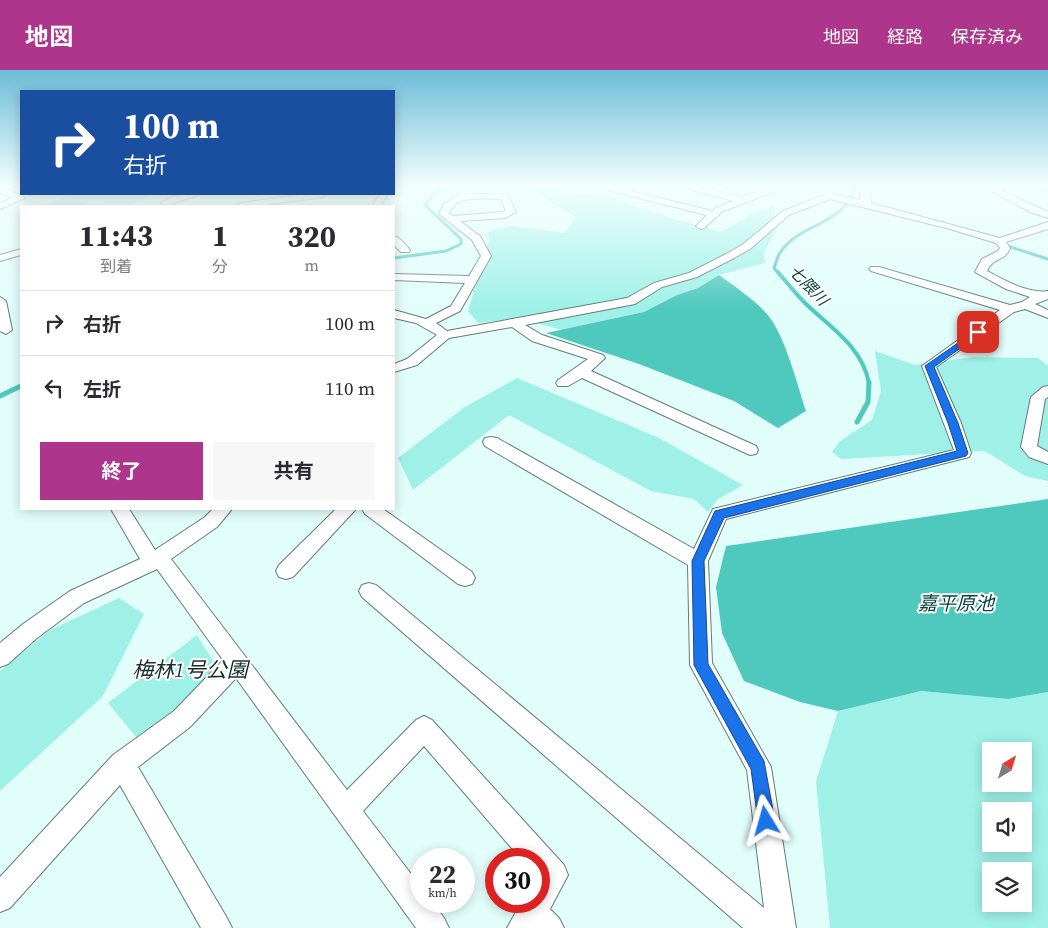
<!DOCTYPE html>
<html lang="ja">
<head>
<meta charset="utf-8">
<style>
  body { margin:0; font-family:"Source Serif 4","Noto Sans JP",serif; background:#f7f7f7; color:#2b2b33; height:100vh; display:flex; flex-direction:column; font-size:19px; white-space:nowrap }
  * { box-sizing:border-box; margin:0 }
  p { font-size:16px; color:#7c7c81 }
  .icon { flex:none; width:28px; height:28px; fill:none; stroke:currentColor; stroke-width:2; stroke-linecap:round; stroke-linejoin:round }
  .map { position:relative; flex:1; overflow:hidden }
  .sheet { position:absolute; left:20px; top:135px; width:375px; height:305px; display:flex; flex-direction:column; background:#fff; border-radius:0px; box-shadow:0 2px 12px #0003 }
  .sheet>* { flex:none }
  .guide { position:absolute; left:20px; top:20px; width:375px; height:105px; border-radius:0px; box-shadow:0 2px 12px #0003; background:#1a4fa0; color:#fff; overflow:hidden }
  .needle { width:32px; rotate:38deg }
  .controls { position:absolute; left:982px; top:672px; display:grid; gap:10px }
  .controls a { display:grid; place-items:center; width:50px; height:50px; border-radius:0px; background:#fff; box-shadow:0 2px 12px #0003; font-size:25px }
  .speed { position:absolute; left:410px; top:778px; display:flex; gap:10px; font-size:25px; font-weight:700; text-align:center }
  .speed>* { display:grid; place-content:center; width:65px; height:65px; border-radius:50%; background:#fff; box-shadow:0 2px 12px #0003; line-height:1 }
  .speed small { font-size:12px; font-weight:400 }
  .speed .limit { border:8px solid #d22; background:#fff; color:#111 }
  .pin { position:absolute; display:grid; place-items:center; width:42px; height:42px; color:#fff; margin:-21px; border-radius:10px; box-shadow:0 2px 8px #0006 }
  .me { position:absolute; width:55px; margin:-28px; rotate:352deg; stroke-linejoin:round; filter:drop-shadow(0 0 4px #0008) }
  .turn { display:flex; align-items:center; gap:18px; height:105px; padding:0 20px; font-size:22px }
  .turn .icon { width:65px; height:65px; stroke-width:2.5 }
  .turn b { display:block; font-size:35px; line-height:42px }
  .eta { display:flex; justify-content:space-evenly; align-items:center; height:85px; text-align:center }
  .eta b { font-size:30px; font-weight:700; line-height:35px }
  .action { display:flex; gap:10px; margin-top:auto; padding:10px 20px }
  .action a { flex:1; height:58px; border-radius:0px; background:#ad358b; color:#fff; font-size:20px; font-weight:700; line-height:58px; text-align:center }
  .action a+a { background:#f7f7f7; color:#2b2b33 }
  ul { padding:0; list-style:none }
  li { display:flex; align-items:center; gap:15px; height:65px; padding:0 20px; border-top:1px solid #e1e1e2 }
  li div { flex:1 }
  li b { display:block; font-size:19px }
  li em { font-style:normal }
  header { display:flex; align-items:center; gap:30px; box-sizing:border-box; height:70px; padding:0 25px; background:#ad358b; color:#fff }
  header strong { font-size:24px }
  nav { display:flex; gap:28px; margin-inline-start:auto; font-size:18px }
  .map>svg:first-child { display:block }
</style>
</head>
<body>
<header>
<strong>地図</strong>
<nav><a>地図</a><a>経路</a><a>保存済み</a></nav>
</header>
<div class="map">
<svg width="1048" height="858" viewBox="0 0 1048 858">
  <rect width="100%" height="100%" fill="#e2fefb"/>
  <!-- green -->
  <path fill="#9ff1e8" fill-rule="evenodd" d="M 531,117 L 563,117 L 562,120 L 567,123 L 608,127 L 674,149 L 722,162 L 751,144 L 774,136 L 777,158 L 764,182 L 765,193 L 719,205 L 698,218 L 677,225 L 644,242 L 562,260 L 518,248 L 478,253 L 468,241 L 489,170 L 488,162 L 509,156 L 565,163 L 576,147 L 551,133 Z
    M 75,124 L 153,124 C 143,130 130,135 119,134 C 107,134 99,129 87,131 L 86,136 L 40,136 Z
    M 875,281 L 915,295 L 974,287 L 1038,288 L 1048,296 L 1048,411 L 1025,406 L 985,381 L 841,389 L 832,382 L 840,371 L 872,350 L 881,321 Z
    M 517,308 L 659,368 L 743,415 L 718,429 L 708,442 L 694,429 L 651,421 L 509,345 L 413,420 L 398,388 L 465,337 Z
    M 119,528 L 144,544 L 103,626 L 0,721 L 0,601 L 50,560 Z
    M 197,565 L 222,606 L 136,667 L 108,633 Z
    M 921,621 L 1008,629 L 1048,622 L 1048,858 L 830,858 L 816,711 L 838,641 ZM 991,681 L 1024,681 L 1024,714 L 991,714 ZM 991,741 L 1024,741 L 1024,774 L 991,774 ZM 991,801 L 1024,801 L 1024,834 L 991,834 Z"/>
  <!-- water -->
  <path fill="#4fc8be" d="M 719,205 C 735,217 754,229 767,244 C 785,265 797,314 806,341 L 778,358 L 734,331 L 639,294 L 546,263 L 644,242 L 677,225 L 698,218 Z
    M 1048,429 L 1048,622 L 1008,629 L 921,621 L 838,641 L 800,632 L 744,611 L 722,563 L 716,517 L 726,476 Z"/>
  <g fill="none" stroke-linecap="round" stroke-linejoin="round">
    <!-- stream-far2 -->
    <path stroke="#4fc8be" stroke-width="3" d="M 979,167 L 1048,189
      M 394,188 L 446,181 L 461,174 L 461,169 L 425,135 L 436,122 L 452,117
      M 779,204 L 774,198 C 776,193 777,187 780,183 C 799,152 842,158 855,117"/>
    <!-- stream-far1 -->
    <path stroke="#4fc8be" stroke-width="4" d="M 778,202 C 787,213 796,224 806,234 C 831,258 862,277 869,313"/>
    <!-- stream -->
    <path stroke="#4fc8be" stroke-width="5" d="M 0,326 L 21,316
      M 857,352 L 868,332 L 869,312"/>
    <!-- street casing -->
    <g stroke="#637c79" stroke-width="2">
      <path id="street" d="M 0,117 L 23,126 L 25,128 L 0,139 L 0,133 L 12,128 L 0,123 Z
        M 394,117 L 399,117 L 394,120 Z
        M 470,117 L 479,117 L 471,124 L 507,124 L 516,142 L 505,148 L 460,151 L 480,166 L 491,186 L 460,241 L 436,253 L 447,261 L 627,228 L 654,213 L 689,203 L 726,184 L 742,175 L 783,141 L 824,125 L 820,117 L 828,117 L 832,124 L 860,130 L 860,117 L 868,117 L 871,133 L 1000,168 L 1048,152 L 1048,159 L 1006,172 L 1010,178 C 1005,192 994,186 987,201 C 1005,210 1027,224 1048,221 L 1048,229 L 1035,234 L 1048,240 L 1048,248 L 1025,239 L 1014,242 L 936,297 L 961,353 L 971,383 L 969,387 L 726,449 L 708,491 L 712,593 L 771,697 L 796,858 L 743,858 L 362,527 L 359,521 L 362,515 L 369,513 L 376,515 L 764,838 L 747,700 L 690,595 L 688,495 L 485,376 L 483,372 L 485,368 L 491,367 L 497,368 L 694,479 L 713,439 L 954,380 L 922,296 L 1000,240 L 871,201 L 869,199 L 871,197 L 879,197 L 1010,235 L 1022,232 L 1030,227 L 1006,219 L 975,202 L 982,189 L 998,181 L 1000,178 L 996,173 L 950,159 L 830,129 L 789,145 L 750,179 L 734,188 L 697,207 L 662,217 L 635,234 L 525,255 L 542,265 L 603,285 L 605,288 L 591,301 L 756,376 L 758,380 L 756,384 L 750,385 L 582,308 L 568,316 L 558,316 L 556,313 L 558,310 L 588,289 L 532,271 L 512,257 L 449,268 L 417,295 L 394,302 L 394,294 L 407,289 L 437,265 L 416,253 L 394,248 L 394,240 L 426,249 L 451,236 L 465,213 L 394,210 L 394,204 L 469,206 L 481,186 L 472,170 L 439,144 L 444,134 ZM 501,129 L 506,141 L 503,142 L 453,146 L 449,143 C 456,124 484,129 501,129 Z
        M 602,117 L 615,117 L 712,141 L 717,137 L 734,131 L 688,119 L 687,117 L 700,117 L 743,127 L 767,117 L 776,117 L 771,123 L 723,141 L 704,158 L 701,159 L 696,156 L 707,145 L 603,119 Z
        M 984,117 L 994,117 L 1048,142 L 1048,148 L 1030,142 Z
        M 1037,117 L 1048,117 L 1048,118 L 1041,120 Z
        M 186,124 L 201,124 L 171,134 L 172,136 L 164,136 L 161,133 L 171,127 Z
        M 306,124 L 327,124 L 323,127 L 257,136 L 235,136 L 240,133 Z
        M 380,124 L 388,124 L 380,136 L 372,136 Z
        M 394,166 C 400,167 406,175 410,180 L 409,182 L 401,182 L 394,175 Z
        M 21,179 L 21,185 L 0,191 L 0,185 Z
        M 0,227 L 6,231 L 12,260 L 6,264 L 0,261 Z
        M 1048,316 L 1048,327 L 1045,329 L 1037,376 L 1048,382 L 1048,394 L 1029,387 L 1021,377 L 1031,327 L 1043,317 Z
        M 111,439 L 129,439 L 155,480 L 205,447 L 213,439 L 232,439 L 217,457 L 171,489 L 347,720 L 416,650 L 424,646 L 432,650 L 564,795 L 568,805 L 550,839 L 559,848 L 564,858 L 507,858 L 522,831 L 539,831 L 539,789 L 521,789 L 424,676 L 363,741 L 421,817 L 421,831 L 432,831 L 444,848 L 449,858 L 416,858 L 236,608 L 190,657 L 138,697 L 227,848 L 232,858 L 201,858 L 120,715 L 10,838 L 0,842 L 0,807 L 113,685 L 174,641 L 223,590 L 157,499 L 84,533 L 37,568 L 8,594 L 0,597 L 0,573 L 23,554 L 70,521 L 140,489 Z
        M 336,439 L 356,439 L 293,507 L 286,509 L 279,507 L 276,501 L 279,495 Z
        M 362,439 L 383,439 L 472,502 L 475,508 L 472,514 L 465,516 L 458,514 L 365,444 Z"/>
    </g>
    <!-- street -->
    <use href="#street" fill="#fff" fill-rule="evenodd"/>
  </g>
  <!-- sky -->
  <linearGradient id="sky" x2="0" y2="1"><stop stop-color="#6bbcd7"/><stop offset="0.49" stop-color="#f2fffd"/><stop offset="1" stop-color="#f2fffd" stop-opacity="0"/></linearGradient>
  <rect width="1048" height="237" fill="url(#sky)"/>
  <!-- route -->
  <path fill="#1a73e8" stroke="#114b97" d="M 978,259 L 980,260 L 980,264 L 934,297 L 958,353 L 968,383 L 966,386 L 724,448 L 704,491 L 708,594 L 764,691 L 775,751 L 772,757 L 766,759 L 760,757 L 758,751 L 751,699 L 694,595 L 692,491 L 715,441 L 957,381 L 948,353 L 925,296 Z"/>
  <g text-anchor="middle" stroke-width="4" stroke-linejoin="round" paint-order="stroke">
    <!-- far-water labels -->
    <g font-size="16" font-style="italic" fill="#0b433f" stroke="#fff">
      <text transform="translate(809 215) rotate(46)" y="6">七隈川</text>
    </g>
    <!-- water labels -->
    <g font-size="19" font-style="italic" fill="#0b433f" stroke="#fff">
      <text x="956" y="540">嘉平原池</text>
    </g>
    <!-- near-park labels -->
    <g font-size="21" font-style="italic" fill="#182e2c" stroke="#fff">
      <text x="190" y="607">梅林1号公園</text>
    </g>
  </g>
</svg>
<div class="controls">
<a><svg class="needle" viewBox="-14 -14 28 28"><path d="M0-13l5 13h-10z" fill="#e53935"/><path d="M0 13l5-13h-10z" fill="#7c7c81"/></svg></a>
<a><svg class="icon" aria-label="sound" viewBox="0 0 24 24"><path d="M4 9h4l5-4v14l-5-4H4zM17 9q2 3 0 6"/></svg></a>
<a><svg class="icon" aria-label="layers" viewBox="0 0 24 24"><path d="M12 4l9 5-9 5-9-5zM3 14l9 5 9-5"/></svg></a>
</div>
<div class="speed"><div>22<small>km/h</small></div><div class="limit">30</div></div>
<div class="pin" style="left:978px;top:262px;background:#d93025"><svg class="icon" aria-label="arrive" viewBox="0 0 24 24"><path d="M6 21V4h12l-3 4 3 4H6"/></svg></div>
<svg class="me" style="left:766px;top:751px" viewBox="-20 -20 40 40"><path d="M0-17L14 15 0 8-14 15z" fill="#1a73e8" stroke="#fff" stroke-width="4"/></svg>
<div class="guide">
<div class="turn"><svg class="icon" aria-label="right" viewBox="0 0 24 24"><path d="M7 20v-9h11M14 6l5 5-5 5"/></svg><div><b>100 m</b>右折</div></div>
</div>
<section class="sheet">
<div class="eta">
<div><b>11:43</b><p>到着</p></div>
<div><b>1</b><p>分</p></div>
<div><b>320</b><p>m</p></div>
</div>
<ul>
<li><svg class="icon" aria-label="right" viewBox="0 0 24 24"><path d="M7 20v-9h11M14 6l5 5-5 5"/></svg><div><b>右折</b></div><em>100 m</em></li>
<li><svg class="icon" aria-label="left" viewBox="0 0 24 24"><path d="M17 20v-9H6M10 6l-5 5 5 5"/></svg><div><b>左折</b></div><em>110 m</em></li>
</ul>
<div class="action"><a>終了</a><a>共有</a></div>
</section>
</div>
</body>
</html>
